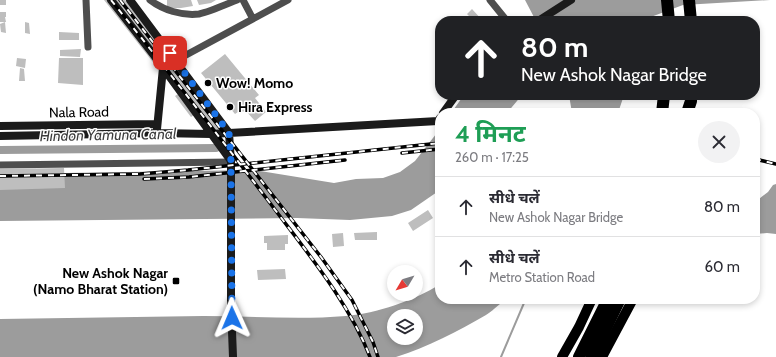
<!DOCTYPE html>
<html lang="hi">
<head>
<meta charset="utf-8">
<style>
  body { margin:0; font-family:Cabin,"Noto Sans Devanagari",sans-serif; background:#f2f2f3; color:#2b2b33; height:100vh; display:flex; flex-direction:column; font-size:15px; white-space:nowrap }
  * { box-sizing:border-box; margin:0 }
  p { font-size:13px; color:#7c7c81 }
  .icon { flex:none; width:22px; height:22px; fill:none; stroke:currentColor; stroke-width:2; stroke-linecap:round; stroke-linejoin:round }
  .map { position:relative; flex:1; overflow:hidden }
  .panel { position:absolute; left:435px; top:108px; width:325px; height:196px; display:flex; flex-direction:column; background:#fff; border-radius:16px; box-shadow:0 2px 6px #0003 }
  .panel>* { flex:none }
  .hud { position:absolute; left:435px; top:16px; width:325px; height:84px; border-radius:16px; box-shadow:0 2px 6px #0003; background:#202124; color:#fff; overflow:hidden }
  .needle { width:26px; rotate:232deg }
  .tools { position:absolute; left:387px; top:265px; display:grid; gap:8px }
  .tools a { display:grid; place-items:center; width:36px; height:36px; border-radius:50%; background:#fff; box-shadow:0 2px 6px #0003; font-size:20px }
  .pin { position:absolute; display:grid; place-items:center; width:34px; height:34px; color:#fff; margin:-17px; border-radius:8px; box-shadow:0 2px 6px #0006 }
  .me { position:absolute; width:44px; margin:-22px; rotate:359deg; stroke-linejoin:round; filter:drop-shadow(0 0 3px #0008) }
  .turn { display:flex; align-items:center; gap:14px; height:84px; padding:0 20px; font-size:18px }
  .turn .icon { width:52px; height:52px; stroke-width:2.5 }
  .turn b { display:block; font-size:28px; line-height:34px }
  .round { display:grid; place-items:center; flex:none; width:42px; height:42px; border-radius:21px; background:#f2f2f3 }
  .head { display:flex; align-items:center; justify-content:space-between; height:68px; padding:0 20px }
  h1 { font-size:24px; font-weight:700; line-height:30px; color:#1e9e55 }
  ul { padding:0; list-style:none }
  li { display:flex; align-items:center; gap:12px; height:60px; padding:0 20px; border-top:1px solid #e1e1e2 }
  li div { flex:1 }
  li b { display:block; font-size:15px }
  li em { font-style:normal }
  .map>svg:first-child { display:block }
</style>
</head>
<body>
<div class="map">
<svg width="776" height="357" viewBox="0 0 776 357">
  <rect width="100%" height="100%" fill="#fff"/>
  <!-- water -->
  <path fill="#9c9c9c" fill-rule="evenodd" d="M 525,0 L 770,0 L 683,5 L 640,21 L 536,21 Z
    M 464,95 L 522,95 L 507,113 L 451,113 Z
    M 569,95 L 624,95 L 618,113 L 572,113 Z
    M 440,129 L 440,190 L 411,210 L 392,216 L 350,220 L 297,218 L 0,221 L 0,174 L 254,170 L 334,183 L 356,179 L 383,178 L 400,172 L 415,161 Z
    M 776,184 L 776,234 L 767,233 L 755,234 L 755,202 L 768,192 L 773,185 Z
    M 440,284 L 440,299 L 512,299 C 501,300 496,309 486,315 C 458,331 428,347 396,357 L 0,357 L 0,319 C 68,318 136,317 203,316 C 251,316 299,320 346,316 C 377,313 414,301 440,284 ZM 394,316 L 416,316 L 416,338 L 394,338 Z"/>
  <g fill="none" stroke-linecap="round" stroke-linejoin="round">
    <!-- stream -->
    <path stroke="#9c9c9c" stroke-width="2" d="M 501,357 L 524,303 L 524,299"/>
    <!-- canal -->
    <path stroke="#9c9c9c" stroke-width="8" d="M 0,150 L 216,148"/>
  </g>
  <!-- building -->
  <path fill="#bebebe" d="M 0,0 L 6,0 L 6,5 L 0,5 Z
    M 104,0 L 125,0 L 228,129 L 214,140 L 194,115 L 191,117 L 175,96 L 178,94 Z
    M 167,0 L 191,0 L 193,6 L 181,8 L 167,8 Z
    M 197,0 L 216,0 L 211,3 L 199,5 Z
    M 472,9 L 483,21 L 474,21 L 467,14 Z
    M 0,12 L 6,12 L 6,17 L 0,17 Z
    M 0,17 L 5,17 L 6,22 L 0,22 Z
    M 5,22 L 6,33 L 1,32 L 0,24 Z
    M 25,22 L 29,23 L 30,34 L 25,33 Z
    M 59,32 L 79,33 L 79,40 L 59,40 Z
    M 81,49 L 80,57 L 60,56 L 60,50 Z
    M 225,54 L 259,95 L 255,98 L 266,112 L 255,121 L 245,110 L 243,112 L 241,110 L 235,114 L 201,73 Z
    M 17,58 L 26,59 L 25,68 L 16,66 Z
    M 59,58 L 83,58 L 83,85 L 58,83 Z
    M 20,68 L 24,69 L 25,81 L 19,81 Z
    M 64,168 L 65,188 L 0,190 L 0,169 Z
    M 428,210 L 433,218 L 413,231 L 408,223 Z
    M 377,232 L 377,240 L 355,240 L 354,233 Z
    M 343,233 L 344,246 L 333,247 L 332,234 Z
    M 288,235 L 288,244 L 285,244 L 285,250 L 267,250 L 267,243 L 264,243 L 264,236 Z
    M 285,269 L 286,279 L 258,280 L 257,270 Z"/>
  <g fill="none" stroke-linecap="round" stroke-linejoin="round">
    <!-- street -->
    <path stroke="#4e4e4e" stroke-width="7" d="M 86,0 L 88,47
      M 150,0 C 163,10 182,16 199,14 C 209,12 227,4 237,0
      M 243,0 L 253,19
      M 490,0 L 507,21
      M 163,68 L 175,61 L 288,0
      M 0,165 L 231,162"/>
    <!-- secondary -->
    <path stroke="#1b1b1b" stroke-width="8" d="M 111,0 L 153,54 L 231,161
      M 130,0 L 229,133 L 231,162 L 231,305 L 233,357
      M 538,21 L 571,0
      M 443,113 L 456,95
      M 0,126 L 157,124
      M 157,129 L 163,68
      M 0,136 L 157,133 L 211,134 L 438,121 L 440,118"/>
    <!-- primary -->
    <path stroke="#000" stroke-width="10" d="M 562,357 L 579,327 L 592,299
      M 602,357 L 633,299"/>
    <!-- highway -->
    <path stroke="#000" stroke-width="12" d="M 667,0 L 669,21
      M 689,0 L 691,21
      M 662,113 L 664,95
      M 687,113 L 691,101 L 691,95
      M 579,357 L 608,299
      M 592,357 L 620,299"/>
    <!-- rail casing -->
    <g stroke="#000" stroke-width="3.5">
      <path id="rail" d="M 111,0 C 165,67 218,135 270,203 C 305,250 349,302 370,357
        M 120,0 L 321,257 L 352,300 L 373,342 L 378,357
        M 402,153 L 440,149
        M 755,159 L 776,164
        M 0,176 L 140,174 L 188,170 L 440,143
        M 144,179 L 189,177 L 345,160"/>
    </g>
    <!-- rail -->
    <use href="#rail" stroke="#fff" stroke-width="2" stroke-dasharray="6" stroke-linecap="butt"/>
  </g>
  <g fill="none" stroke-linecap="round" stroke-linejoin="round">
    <!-- route -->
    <path stroke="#1a73e8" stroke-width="7" stroke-dasharray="0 12.6" d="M 170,53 L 229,133 L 231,162 L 232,318"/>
  </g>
  <!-- markers -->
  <g fill="#000" stroke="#fff" stroke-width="1.5">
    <circle cx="208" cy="83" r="4"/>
    <circle cx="230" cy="107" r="4"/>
    <rect x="172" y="277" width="8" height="8" rx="2"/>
  </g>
  <g text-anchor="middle" stroke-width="3" stroke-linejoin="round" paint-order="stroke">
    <!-- poi labels -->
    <g font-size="14" font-weight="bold" fill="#000" stroke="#fff" text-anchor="start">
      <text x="216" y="88">Wow! Momo</text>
      <text x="238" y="112">Hira Express</text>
      <text x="168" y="278" text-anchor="end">New Ashok Nagar<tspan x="168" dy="16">(Namo Bharat Station)</tspan></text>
    </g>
    <!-- street labels -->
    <g font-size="14" fill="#000" stroke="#fff">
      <text transform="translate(79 112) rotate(-1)" y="5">Nala Road</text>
    </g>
    <!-- water labels -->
    <g font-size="15" font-style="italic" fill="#3d3d3d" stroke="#fff">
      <text transform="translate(108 135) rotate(-1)" y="5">Hindon Yamuna Canal</text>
    </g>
  </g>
</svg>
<div class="tools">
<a><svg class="needle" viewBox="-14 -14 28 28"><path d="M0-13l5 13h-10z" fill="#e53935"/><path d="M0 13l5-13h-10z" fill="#7c7c81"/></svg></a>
<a><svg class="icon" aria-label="layers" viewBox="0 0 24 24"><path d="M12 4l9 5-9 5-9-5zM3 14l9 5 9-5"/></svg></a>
</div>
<div class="pin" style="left:170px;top:53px;background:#d93025"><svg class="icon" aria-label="arrive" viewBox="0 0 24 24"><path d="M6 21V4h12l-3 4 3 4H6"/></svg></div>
<svg class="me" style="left:232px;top:318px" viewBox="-20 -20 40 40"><path d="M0-17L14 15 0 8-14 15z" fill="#1a73e8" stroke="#fff" stroke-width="4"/></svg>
<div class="hud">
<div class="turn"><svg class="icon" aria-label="ahead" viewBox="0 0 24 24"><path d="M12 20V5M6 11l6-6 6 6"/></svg><div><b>80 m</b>New Ashok Nagar Bridge</div></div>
</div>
<section class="panel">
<div class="head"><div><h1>4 मिनट</h1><p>260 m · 17:25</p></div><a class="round"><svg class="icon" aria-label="close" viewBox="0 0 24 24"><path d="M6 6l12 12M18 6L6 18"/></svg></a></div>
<ul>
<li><svg class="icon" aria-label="ahead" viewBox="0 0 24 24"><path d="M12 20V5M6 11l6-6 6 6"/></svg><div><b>सीधे चलें</b><p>New Ashok Nagar Bridge</p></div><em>80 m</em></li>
<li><svg class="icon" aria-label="ahead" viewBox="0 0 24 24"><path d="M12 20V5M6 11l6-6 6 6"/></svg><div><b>सीधे चलें</b><p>Metro Station Road</p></div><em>60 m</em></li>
</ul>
</section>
</div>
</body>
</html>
